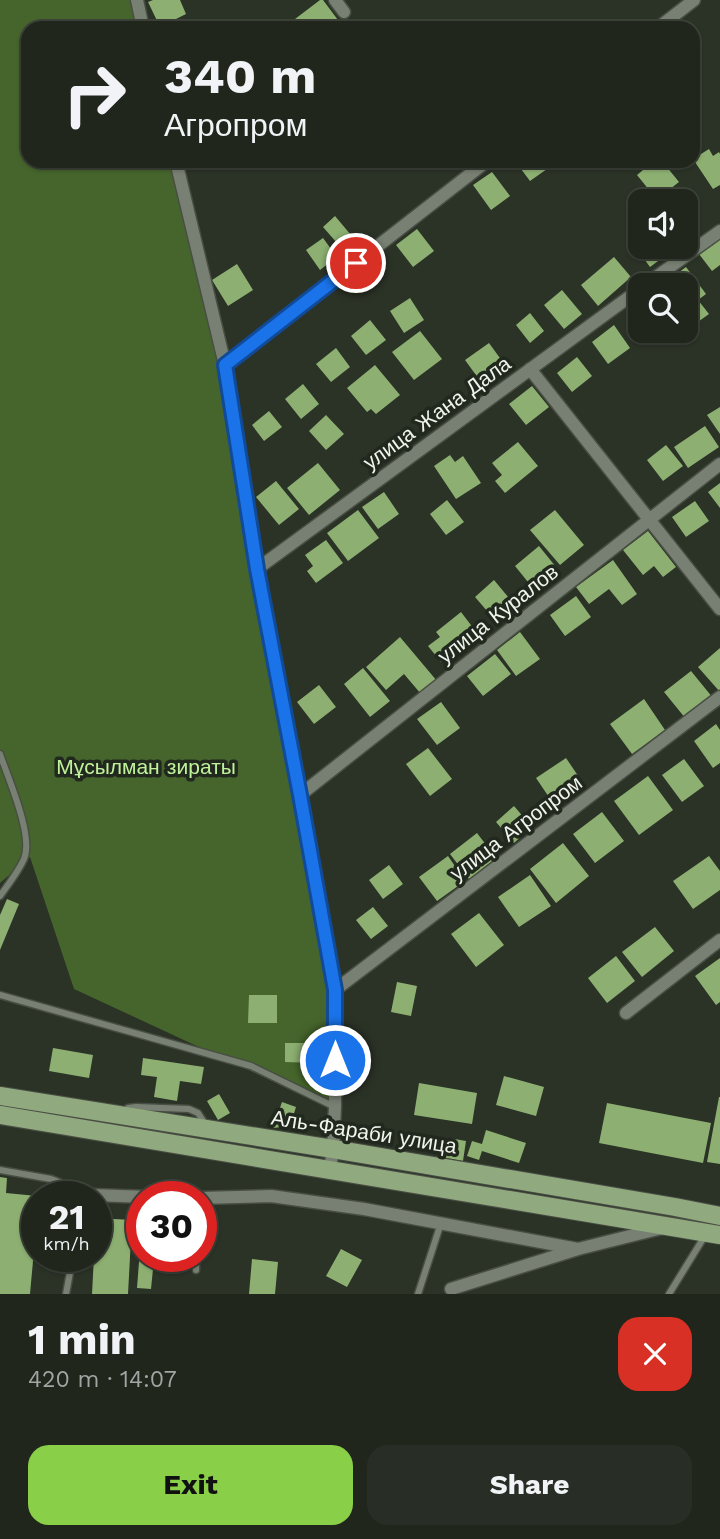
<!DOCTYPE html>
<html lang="en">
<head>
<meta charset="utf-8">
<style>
  body { margin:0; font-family:"Work Sans",sans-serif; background:#282e25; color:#f1f3f6; height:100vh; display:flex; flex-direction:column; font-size:26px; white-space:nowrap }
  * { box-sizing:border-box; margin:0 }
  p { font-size:23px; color:#a2a5a3 }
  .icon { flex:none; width:38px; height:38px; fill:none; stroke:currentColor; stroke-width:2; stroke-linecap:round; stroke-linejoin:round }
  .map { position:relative; height:1294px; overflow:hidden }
  .details { display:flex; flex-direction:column; background:#20261c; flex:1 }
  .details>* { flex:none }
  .guide { position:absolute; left:21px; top:21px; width:679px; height:147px; border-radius:21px; box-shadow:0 2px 5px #0004,0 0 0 2px #3d433b; background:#20261c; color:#f1f3f6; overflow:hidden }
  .controls { position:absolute; left:628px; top:189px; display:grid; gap:14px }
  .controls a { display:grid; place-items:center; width:70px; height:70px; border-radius:14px; background:#20261c; box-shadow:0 2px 5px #0004,0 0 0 2px #3d433b; font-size:35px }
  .speed { position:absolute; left:21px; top:1181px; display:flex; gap:14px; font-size:35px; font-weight:700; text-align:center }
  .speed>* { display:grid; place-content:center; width:91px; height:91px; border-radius:50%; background:#20261c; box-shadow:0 2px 5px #0004,0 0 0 2px #3d433b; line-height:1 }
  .speed small { font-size:18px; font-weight:400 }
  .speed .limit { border:10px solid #d22; background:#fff; color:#111 }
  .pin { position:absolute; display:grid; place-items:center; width:60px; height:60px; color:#fff; margin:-30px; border:4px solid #fff; border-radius:50%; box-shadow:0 2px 7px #0007 }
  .me { position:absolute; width:77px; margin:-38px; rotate:0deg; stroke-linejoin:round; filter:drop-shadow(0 0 5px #0008) }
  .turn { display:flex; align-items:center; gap:24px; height:147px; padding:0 28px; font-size:32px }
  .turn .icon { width:91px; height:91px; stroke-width:2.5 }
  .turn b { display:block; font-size:49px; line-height:60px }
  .round { display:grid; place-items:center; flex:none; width:74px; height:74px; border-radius:21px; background:#282e25 }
  .head { display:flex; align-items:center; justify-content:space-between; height:119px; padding:0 28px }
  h1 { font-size:42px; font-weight:700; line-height:52px }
  .action { display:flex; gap:14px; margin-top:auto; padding:14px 28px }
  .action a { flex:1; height:80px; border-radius:21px; background:#89cf48; color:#111; font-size:28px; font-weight:700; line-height:80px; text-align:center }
  .action a+a { background:#282e25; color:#f1f3f6 }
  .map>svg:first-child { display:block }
</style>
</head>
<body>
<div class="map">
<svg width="720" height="1294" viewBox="0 0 720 1294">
  <rect width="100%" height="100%" fill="#2b3226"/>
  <!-- green -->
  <path fill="#46652c" d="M 0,0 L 137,0 L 143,28 L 28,28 L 28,161 L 176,161 L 225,365 L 335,990 L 339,1112 L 74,989 L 30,857 L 0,883 Z"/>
  <!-- building -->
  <path fill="#8db072" d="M 153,0 L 180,0 L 186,14 L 160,27 L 148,2 Z
    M 320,0 L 323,0 L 338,20 L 328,28 L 301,28 L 295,19 Z
    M 709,149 L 713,156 L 719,152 L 720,154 L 720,185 L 713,189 L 693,159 Z
    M 515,161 L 541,161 L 547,169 L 530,181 Z
    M 654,161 L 662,161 L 679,182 L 670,189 L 679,201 L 658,201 L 637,175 Z
    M 492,172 L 510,196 L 491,210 L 473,185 Z
    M 335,216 L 356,241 L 344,251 L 323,227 Z
    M 417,229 L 434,251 L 413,267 L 396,245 Z
    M 323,238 L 337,257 L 320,270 L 306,250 Z
    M 720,238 L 720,265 L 712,271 L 699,254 Z
    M 640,241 L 640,247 L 677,247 L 650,267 L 634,245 Z
    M 614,257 L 631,277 L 598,306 L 581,285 Z
    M 237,264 L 253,290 L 228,306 L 212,280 Z
    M 686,267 L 706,294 L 698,300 L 709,314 L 695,324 L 686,312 L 686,285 L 666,285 L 664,283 Z
    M 562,290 L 582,314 L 564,329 L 544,305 Z
    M 410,298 L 424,320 L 404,333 L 390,311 Z
    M 530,313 L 544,331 L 530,343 L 516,325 Z
    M 370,320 L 386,340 L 366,355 L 351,336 Z
    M 614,325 L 630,348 L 608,364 L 592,342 Z
    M 420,331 L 442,359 L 414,380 L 392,352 Z
    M 489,343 L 505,365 L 481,382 L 465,360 Z
    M 336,348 L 350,367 L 331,382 L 316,364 Z
    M 577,357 L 592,376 L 572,392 L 557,373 Z
    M 375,365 L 400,395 L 376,414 L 371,409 L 367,412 L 347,388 Z
    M 303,384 L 319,404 L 301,419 L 285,399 Z
    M 532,386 L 549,407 L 526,425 L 509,404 Z
    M 720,407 L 720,434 L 707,415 Z
    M 269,411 L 282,427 L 264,441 L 252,425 Z
    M 326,415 L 344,434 L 326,450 L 309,431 Z
    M 705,426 L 719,447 L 688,468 L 674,447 Z
    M 518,442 L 538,466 L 505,493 L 495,481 L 502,475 L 492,463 Z
    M 666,445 L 683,466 L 663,481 L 647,460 Z
    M 450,455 L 455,462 L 463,456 L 481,483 L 456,499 L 434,466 Z
    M 318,463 L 340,490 L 309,515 L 287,488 Z
    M 276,481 L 299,509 L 279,525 L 256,497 Z
    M 720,483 L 720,508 L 708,492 Z
    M 384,492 L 399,514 L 378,529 L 362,507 Z
    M 447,500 L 464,522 L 446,535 L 430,514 Z
    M 695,501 L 709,521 L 686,537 L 672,517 Z
    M 358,510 L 379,538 L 348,561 L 327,533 Z
    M 555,510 L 584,545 L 560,565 L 530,530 Z
    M 648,531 L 676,567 L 663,577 L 654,566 L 643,575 L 623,550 Z
    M 326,540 L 343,563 L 316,583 L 307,571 L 313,566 L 305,555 Z
    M 539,546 L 556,567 L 532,587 L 515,566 Z
    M 613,560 L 637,594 L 622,605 L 609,589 L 589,604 L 576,587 Z
    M 494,580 L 513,603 L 494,619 L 475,597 Z
    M 576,596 L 591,617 L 565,636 L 550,615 Z
    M 461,612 L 477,633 L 441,662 L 428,646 L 440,637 L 436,632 Z
    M 520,632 L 540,659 L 516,676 L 497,650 Z
    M 400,637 L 437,681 L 421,694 L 404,674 L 386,690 L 366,667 Z
    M 720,648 L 720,692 L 698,667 Z
    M 495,654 L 511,674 L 483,696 L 467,676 Z
    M 363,668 L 390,701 L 370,717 L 344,684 Z
    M 691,671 L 713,698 L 686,719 L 664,692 Z
    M 319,685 L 336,707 L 314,724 L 297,702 Z
    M 644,699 L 665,730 L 632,754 L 610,724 Z
    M 441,702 L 460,728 L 437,745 L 417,719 Z
    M 716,724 L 720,730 L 720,763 L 713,768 L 694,741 Z
    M 428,748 L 452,779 L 430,796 L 406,764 Z
    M 566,758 L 585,786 L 555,806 L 536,778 Z
    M 684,759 L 704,786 L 682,802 L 662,775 Z
    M 648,776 L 673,810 L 639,835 L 614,801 Z
    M 514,806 L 532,827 L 514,843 L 496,822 Z
    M 602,812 L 624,841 L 595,863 L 573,834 Z
    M 477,833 L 496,858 L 469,879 L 450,854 Z
    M 563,843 L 589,876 L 556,903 L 530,869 Z
    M 448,856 L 465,881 L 437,901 L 419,877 Z
    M 709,856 L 720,871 L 720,890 L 693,909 L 673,881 Z
    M 389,865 L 403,884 L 383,899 L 369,880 Z
    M 530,875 L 551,906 L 519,927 L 498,897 Z
    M 7,899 L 19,904 L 0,950 L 0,915 Z
    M 373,907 L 388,926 L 371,939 L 356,920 Z
    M 479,913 L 504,945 L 476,967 L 451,934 Z
    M 655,927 L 674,951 L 642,977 L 622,952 Z
    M 616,956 L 635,981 L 607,1003 L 588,978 Z
    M 720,958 L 720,1002 L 716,1005 L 695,976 Z
    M 397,982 L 417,986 L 411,1016 L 391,1012 Z
    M 249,995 L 277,995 L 277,1023 L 248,1023 Z
    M 285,1043 L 317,1043 L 317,1063 L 285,1062 Z
    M 53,1048 L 93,1055 L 89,1078 L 49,1071 Z
    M 143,1058 L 204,1067 L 201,1084 L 180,1081 L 177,1101 L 154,1097 L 157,1077 L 141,1075 Z
    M 504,1076 L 544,1087 L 536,1116 L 496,1105 Z
    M 419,1083 L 477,1093 L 472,1124 L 414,1115 Z
    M 219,1094 L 230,1113 L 218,1120 L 207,1101 Z
    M 719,1097 L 720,1097 L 720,1164 L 707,1162 Z
    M 282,1102 L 296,1107 L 290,1126 L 273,1128 Z
    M 607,1103 L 711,1123 L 703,1163 L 599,1143 Z
    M 486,1130 L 526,1143 L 519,1163 L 482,1151 L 479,1160 L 467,1156 L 472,1141 L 482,1144 Z
    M 449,1138 L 466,1141 L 463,1161 L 446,1158 Z
    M 0,1177 L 7,1178 L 6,1193 L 37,1196 L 37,1217 L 30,1294 L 0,1294 Z
    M 96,1218 L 132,1220 L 128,1294 L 92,1294 L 94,1256 L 96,1256 Z
    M 140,1249 L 142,1249 L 142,1256 L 166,1256 L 165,1270 L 153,1269 L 151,1289 L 137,1288 Z
    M 341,1249 L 362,1260 L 347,1287 L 326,1276 Z
    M 252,1259 L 278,1262 L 275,1294 L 249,1294 Z"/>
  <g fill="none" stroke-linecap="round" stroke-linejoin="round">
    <!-- lane casing -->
    <g stroke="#494e44" stroke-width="9">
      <path id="lane" d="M 0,754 C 8,778 34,836 24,859 C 18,872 8,885 0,896
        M 0,995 L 251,1066 L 335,1107
        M 126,1111 L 128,1108 L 136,1107 L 189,1109 L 198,1113 L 205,1124
        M 0,1170 L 51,1179 L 92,1195
        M 196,1256 L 196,1270
        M 66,1294 L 73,1256
        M 418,1294 L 441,1223
        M 669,1294 L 706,1234"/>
    </g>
    <!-- street casing -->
    <g stroke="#494e44" stroke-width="15">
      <path id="street" d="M 137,0 L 143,28
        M 335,0 L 344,12
        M 658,28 L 694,0
        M 176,161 L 225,365 L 257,569 L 300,795 L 335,990 L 335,1107 L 333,1149 L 330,1169
        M 645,285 L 720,231
        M 225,365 L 487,161
        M 530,369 L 720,609
        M 257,569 L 640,289
        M 300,795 L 720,464
        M 335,990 L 720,697
        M 626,1013 L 720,940
        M 93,1195 L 147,1197
        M 201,1198 L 271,1196 L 364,1209 L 578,1249
        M 451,1289 L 578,1249 L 662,1228"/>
    </g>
    <!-- primary casing -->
    <g stroke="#494e44" stroke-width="20">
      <path id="primary" d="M 0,1096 L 333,1149 L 675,1207 L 720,1216
        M 0,1115 L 720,1235"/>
    </g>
    <!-- lane -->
    <use href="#lane" stroke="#778072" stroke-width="6"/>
    <!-- street -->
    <use href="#street" stroke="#778072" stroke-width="12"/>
    <!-- primary -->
    <use href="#primary" stroke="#90a97e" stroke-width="18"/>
  </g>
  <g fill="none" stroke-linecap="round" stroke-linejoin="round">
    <!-- route casing -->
    <g stroke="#114b97" stroke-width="18">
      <path id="route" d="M 335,1060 L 335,990 L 300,795 L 257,569 L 225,365 L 356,263"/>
    </g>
    <!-- route -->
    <use href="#route" stroke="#1a73e8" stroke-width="12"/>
  </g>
  <g text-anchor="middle" stroke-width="7" stroke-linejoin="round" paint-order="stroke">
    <!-- street labels -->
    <g font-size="21" fill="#eff4ec" stroke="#21281d">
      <text transform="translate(437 413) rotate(-36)" y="7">улица Жана Дала</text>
      <text transform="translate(498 614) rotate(-38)" y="7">улица Куралов</text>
      <text transform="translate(516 828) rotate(-37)" y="7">улица Агропром</text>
      <text transform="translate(364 1132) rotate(9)" y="7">Аль-Фараби улица</text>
    </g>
    <!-- park labels -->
    <g font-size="21" fill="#c0f29b" stroke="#21281d">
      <text x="146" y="774">Мұсылман зираты</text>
    </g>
  </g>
</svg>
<div class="controls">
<a><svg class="icon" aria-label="sound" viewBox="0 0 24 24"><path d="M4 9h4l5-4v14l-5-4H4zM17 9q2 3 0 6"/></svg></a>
<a><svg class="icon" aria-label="search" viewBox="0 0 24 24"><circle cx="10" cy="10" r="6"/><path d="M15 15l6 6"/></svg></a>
</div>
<div class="speed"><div>21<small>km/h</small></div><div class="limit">30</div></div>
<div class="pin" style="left:356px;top:263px;background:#d93025"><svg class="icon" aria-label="arrive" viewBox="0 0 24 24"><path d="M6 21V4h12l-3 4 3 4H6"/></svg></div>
<svg class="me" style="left:335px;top:1060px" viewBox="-20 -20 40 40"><circle r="17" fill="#1a73e8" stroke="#fff" stroke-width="3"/><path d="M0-11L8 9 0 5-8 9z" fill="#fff"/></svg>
<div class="guide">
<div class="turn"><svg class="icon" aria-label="right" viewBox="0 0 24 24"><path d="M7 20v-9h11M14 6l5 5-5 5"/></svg><div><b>340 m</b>Агропром</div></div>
</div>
</div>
<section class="details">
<div class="head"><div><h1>1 min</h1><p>420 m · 14:07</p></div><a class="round" style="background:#d93025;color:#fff"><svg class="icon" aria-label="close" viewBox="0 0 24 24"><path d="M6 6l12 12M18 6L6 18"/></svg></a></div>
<div class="action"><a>Exit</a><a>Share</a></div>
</section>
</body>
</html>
